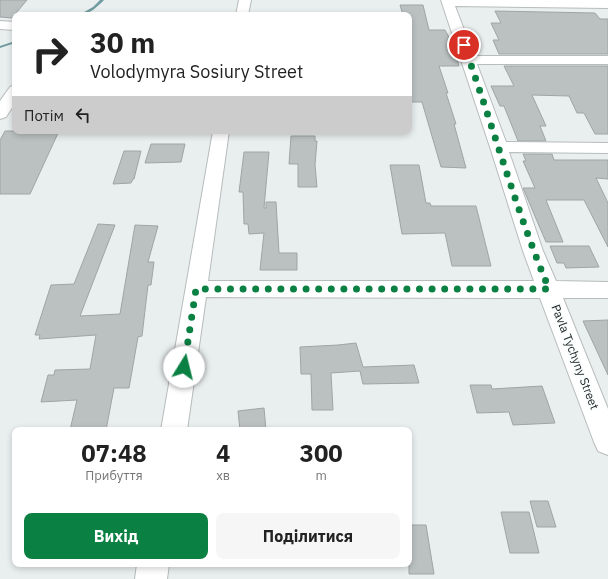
<!DOCTYPE html>
<html lang="uk">
<head>
<meta charset="utf-8">
<style>
  body { margin:0; font-family:"IBM Plex Sans",sans-serif; background:#f6f6f6; color:#222; height:100vh; display:flex; flex-direction:column; font-size:15px; white-space:nowrap }
  * { box-sizing:border-box; margin:0 }
  p { font-size:13px; color:#767676 }
  .icon { flex:none; width:22px; height:22px; fill:none; stroke:currentColor; stroke-width:2; stroke-linecap:round; stroke-linejoin:round }
  .map { position:relative; flex:1; overflow:hidden }
  .details { position:absolute; left:12px; top:427px; width:400px; height:140px; display:flex; flex-direction:column; background:#fff; border-radius:8px; box-shadow:0 2px 6px #0003 }
  .details>* { flex:none }
  .guide { position:absolute; left:12px; top:12px; width:400px; height:122px; border-radius:8px; box-shadow:0 2px 6px #0003; background:#fff; color:#222; overflow:hidden }
  .pin { position:absolute; display:grid; place-items:center; width:34px; height:34px; color:#fff; margin:-17px; border:2px solid #fff; border-radius:50%; box-shadow:0 1px 4px #0007 }
  .me { position:absolute; width:44px; margin:-22px; rotate:9deg; stroke-linejoin:round; filter:drop-shadow(0 0 3px #0008) }
  .turn { display:flex; align-items:center; gap:14px; height:84px; padding:0 12px; font-size:18px }
  .turn .icon { width:52px; height:52px; stroke-width:2.5 }
  .turn b { display:block; font-size:28px; line-height:34px }
  .then { display:flex; align-items:center; height:38px; padding:0 12px; background:#0003; gap:8px; font-size:15px }
  .eta { display:flex; justify-content:space-evenly; align-items:center; height:68px; text-align:center }
  .eta b { font-size:24px; font-weight:700; line-height:28px }
  .primary-button { display:flex; gap:8px; margin-top:auto; padding:8px 12px }
  .primary-button a { flex:1; height:46px; border-radius:8px; background:#0b8043; color:#fff; font-size:16px; font-weight:700; line-height:46px; text-align:center }
  .primary-button a+a { background:#f6f6f6; color:#222 }
  .map>svg:first-child { display:block }
</style>
</head>
<body>
<div class="map">
<svg width="608" height="579" viewBox="0 0 608 579">
  <rect width="100%" height="100%" fill="#e9eeef"/>
  <g fill="none" stroke-linecap="round" stroke-linejoin="round">
    <!-- stream -->
    <path fill="#6f9ca0" fill-rule="evenodd" d="M 100,0 L 104,0 C 97,7 89,15 79,15 L 93,7 Z
      M 15,41 L 15,43 L 0,48 L 0,46 Z"/>
  </g>
  <!-- building -->
  <path fill="#bbc0c0" stroke="#9fa4a5" d="M 0,0 L 27,0 L 12,18 L 0,17 Z
    M 400,5 L 423,5 L 429,30 L 445,30 L 451,41 L 459,66 L 439,66 L 448,93 L 446,93 L 456,124 L 454,124 L 466,168 L 441,167 L 422,102 L 409,102 L 409,15 L 403,15 Z
    M 495,11 L 595,13 L 600,19 L 608,19 L 608,54 L 499,54 L 493,40 L 499,40 L 491,23 L 501,23 Z
    M 504,66 L 608,66 L 608,134 L 595,134 L 584,113 L 577,113 L 569,96 L 532,95 L 546,126 L 540,126 L 546,141 L 518,141 L 504,106 L 500,106 L 491,86 L 514,86 Z
    M 5,131 L 59,131 L 30,194 L 0,194 L 0,140 Z
    M 291,136 L 315,136 L 315,141 L 317,141 L 315,165 L 317,187 L 298,187 L 298,164 L 289,164 Z
    M 151,144 L 185,144 L 181,162 L 145,163 Z
    M 124,151 L 141,151 L 134,179 L 133,179 L 131,183 L 113,184 Z
    M 244,152 L 269,152 L 264,208 L 266,208 L 266,202 L 276,202 L 279,253 L 297,253 L 297,270 L 260,270 L 264,233 L 249,234 L 248,224 L 244,224 L 243,192 L 239,192 Z
    M 523,154 L 552,154 L 554,160 L 608,160 L 608,179 L 596,178 L 608,203 L 608,247 L 584,200 L 546,200 L 563,242 L 546,242 L 523,188 L 535,188 L 523,161 L 526,161 Z
    M 390,165 L 419,165 L 426,203 L 430,203 L 431,206 L 476,206 L 491,266 L 452,266 L 445,233 L 402,234 Z
    M 98,224 L 115,225 L 80,316 L 120,314 L 135,225 L 158,226 L 148,262 L 154,262 L 151,285 L 148,285 L 142,336 L 138,337 L 129,388 L 114,388 L 106,430 L 70,430 L 77,400 L 41,402 L 48,375 L 54,375 L 55,370 L 90,369 L 96,335 L 39,339 L 40,335 L 35,335 L 51,285 L 74,284 Z
    M 550,246 L 589,246 L 599,267 L 566,268 L 564,263 L 557,263 Z
    M 608,320 L 608,375 L 583,321 Z
    M 356,343 L 363,367 L 414,365 L 419,383 L 363,384 L 360,371 L 331,373 L 333,410 L 312,410 L 311,374 L 301,374 L 300,347 L 338,345 Z
    M 470,385 L 491,385 L 492,389 L 542,386 L 555,423 L 513,425 L 509,412 L 477,413 Z
    M 264,408 L 266,430 L 240,430 L 238,411 Z
    M 530,501 L 548,501 L 556,527 L 537,527 Z
    M 501,512 L 529,512 L 539,553 L 510,553 Z
    M 409,525 L 426,525 L 434,574 L 409,574 Z"/>
  <g fill="none" stroke-linecap="round" stroke-linejoin="round">
    <!-- minor casing -->
    <g stroke="#b7bcbc" stroke-width="2">
      <path id="minor" d="M 239,0 L 251,0 L 248,15 L 236,15 Z
        M 441,0 L 608,0 L 608,8 L 455,6 L 474,56 L 608,56 L 608,64 L 477,64 L 506,142 L 608,143 L 608,153 L 509,152 L 543,251 L 556,281 L 608,282 L 608,298 L 563,298 L 608,409 L 608,455 L 598,451 L 594,442 L 540,298 L 206,297 L 187,430 L 161,430 L 213,131 L 229,131 L 208,281 L 534,281 L 523,251 L 490,147 Z
        M 0,21 L 15,22 L 15,30 L 0,29 Z
        M 15,85 L 15,103 L 6,117 L 0,119 L 0,101 L 10,87 Z
        M 137,564 L 169,564 L 167,579 L 135,579 Z"/>
    </g>
    <!-- minor -->
    <use href="#minor" fill="#fff" fill-rule="evenodd"/>
  </g>
  <g fill="none" stroke-linecap="round" stroke-linejoin="round">
    <!-- route -->
    <path stroke="#0b8043" stroke-width="7" stroke-dasharray="0 12.6" d="M 184,367 L 196,289 L 549,289 C 516,210 493,126 464,45"/>
  </g>
  <g text-anchor="middle" stroke-width="3" stroke-linejoin="round" paint-order="stroke">
    <!-- street labels -->
    <g font-size="12" fill="#1b1d1d" stroke="#f7fcfc">
      <text transform="translate(575 357) rotate(69)" y="4">Pavla Tychyny Street</text>
    </g>
  </g>
</svg>
<div class="pin" style="left:464px;top:45px;background:#d93025"><svg class="icon" aria-label="arrive" viewBox="0 0 24 24"><path d="M6 21V4h12l-3 4 3 4H6"/></svg></div>
<svg class="me" style="left:184px;top:367px" viewBox="-20 -20 40 40"><circle r="19" fill="#fff"/><path d="M0-13L10 11 0 6-10 11z" fill="#0b8043"/></svg>
<div class="guide">
<div class="turn"><svg class="icon" aria-label="right" viewBox="0 0 24 24"><path d="M7 20v-9h11M14 6l5 5-5 5"/></svg><div><b>30 m</b>Volodymyra Sosiury Street</div></div>
<div class="then">Потім<svg class="icon" aria-label="left" viewBox="0 0 24 24"><path d="M17 20v-9H6M10 6l-5 5 5 5"/></svg></div>
</div>
<section class="details">
<div class="eta">
<div><b>07:48</b><p>Прибуття</p></div>
<div><b>4</b><p>хв</p></div>
<div><b>300</b><p>m</p></div>
</div>
<div class="primary-button"><a>Вихід</a><a>Поділитися</a></div>
</section>
</div>
</body>
</html>
